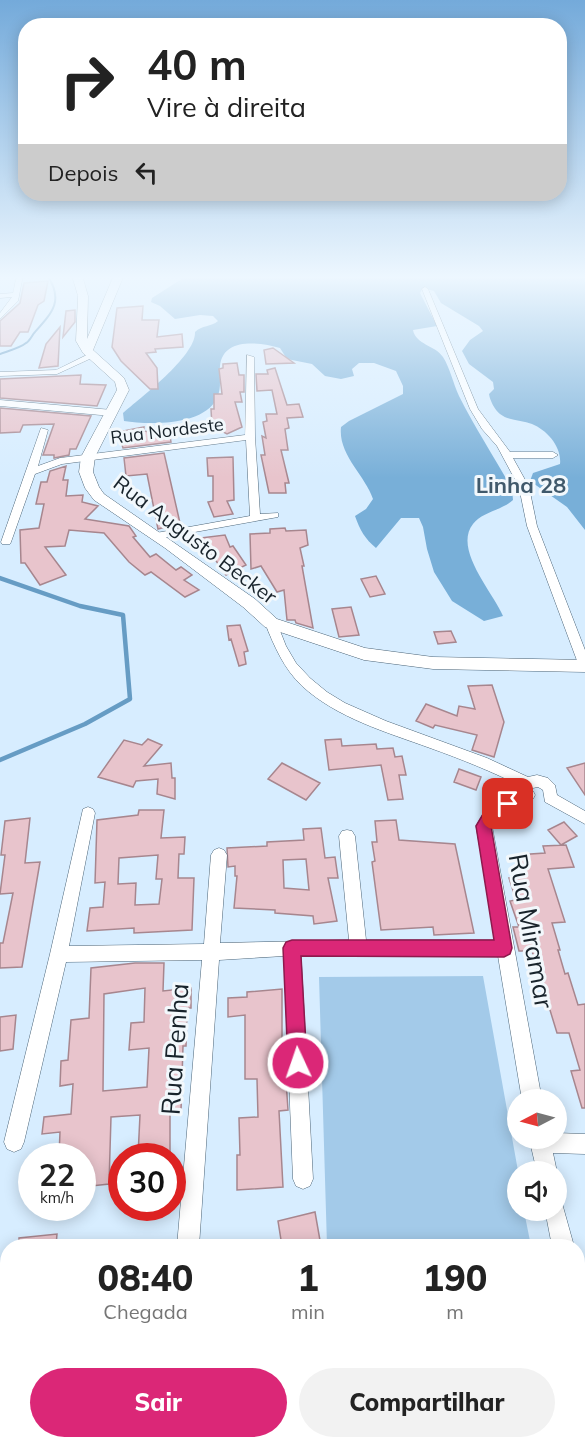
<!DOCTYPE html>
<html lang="pt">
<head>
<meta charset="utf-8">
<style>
  body { margin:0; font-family:Mulish,sans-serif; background:#f2f2f2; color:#222; height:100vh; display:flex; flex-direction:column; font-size:22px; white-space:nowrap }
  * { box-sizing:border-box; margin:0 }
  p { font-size:20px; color:#767676 }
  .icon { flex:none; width:33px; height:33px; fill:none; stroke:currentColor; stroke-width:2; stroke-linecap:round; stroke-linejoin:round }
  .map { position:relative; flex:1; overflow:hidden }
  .side { position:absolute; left:0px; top:1239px; width:585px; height:210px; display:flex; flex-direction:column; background:#fff; border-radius:24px 24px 0 0; box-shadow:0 3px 15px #0003 }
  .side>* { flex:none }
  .guide { position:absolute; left:18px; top:18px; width:549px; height:183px; border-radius:24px; box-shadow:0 3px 15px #0003; background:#fff; color:#222; overflow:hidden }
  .needle { width:39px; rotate:264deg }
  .tools { position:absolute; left:507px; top:1089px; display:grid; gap:12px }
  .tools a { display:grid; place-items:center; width:60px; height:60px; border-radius:50%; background:#fff; box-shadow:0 3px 15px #0003; font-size:30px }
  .speed { position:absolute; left:18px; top:1143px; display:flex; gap:12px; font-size:30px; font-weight:700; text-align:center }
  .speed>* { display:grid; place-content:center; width:78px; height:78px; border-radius:50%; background:#fff; box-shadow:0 3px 15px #0003; line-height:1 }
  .speed small { font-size:15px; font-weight:400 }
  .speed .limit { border:9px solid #d22; background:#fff; color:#111 }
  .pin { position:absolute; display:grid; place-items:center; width:51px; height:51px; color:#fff; margin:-26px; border-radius:12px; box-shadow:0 3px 9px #0006 }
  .me { position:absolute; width:66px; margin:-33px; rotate:357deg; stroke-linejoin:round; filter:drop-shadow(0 0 4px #0008) }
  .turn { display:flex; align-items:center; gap:21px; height:126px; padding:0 30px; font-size:27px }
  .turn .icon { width:78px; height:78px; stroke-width:2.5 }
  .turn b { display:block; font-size:42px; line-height:51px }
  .then { display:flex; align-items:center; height:57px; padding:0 30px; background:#0003; gap:12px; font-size:22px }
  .eta { display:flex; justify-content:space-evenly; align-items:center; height:102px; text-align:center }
  .eta b { font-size:36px; font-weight:800; line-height:42px }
  .primary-button { display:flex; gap:12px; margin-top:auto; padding:12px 30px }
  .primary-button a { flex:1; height:69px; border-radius:36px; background:#db2777; color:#fff; font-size:24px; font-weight:800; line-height:69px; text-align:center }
  .primary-button a+a { background:#f2f2f2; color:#222 }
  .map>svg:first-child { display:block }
</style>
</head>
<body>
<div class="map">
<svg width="585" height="1449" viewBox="0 0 585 1449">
  <rect width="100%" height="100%" fill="#d7edff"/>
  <!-- green -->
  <path fill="#a3cae9" d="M 483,976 L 518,1171 L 518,1210 L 524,1211 L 531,1246 L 327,1246 L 319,977 Z"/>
  <!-- forest -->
  <path fill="#78afd8" d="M 188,275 L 585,275 L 585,530 L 567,507 L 530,481 L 533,473 L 560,464 C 562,447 547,430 532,424 C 522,420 509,421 500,414 C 495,410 490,401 489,394 L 494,389 L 493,382 L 469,364 L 462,351 L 470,340 L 483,331 L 479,326 L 441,303 L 434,291 L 423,288 L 420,293 L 437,326 L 413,330 C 416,345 435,345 443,357 C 450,368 453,383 459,396 C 475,428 495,458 512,489 L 513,500 C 502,510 482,512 473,524 C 453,549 493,592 503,616 L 484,621 L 452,601 L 434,572 L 427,549 L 423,527 L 419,518 L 401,518 L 376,548 C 365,539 360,530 355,516 L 366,509 L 373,499 C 365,475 338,455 341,427 L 349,421 L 403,394 L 403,386 L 396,371 L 374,363 L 359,363 L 352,369 L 354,376 L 341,379 L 325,376 L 312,364 L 287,359 L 280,348 C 259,342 223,337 220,366 C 219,377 222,387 217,398 C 204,426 149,425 124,421 L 123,413 C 140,398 196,356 195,332 C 202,325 211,327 218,321 L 213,316 L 200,315 L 175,319 L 160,306 L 151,302 L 152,298 Z"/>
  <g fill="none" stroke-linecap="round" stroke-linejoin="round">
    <!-- stream-far1 -->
    <path stroke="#669cc4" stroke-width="2" d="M 0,354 C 8,351 20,348 26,343 C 30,341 32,335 35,332 C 53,312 64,300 47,275"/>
    <!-- stream -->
    <path stroke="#669cc4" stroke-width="4.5" d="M 0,578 L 80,606 L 123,615 L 130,699 L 85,724 L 0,760"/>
  </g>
  <!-- building -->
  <path fill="#e8c4cc" stroke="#a7868e" stroke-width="1.5" fill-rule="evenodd" d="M 48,281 L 44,301 L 38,305 L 28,332 L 20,332 L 11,346 L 0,346 L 0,321 L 20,303 L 24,283 Z
    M 143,306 L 142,320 L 159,320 L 157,337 L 182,334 L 183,347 L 155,349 L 156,352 L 146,353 L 157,368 L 158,389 L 150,389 L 121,361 L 112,347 L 117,308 Z
    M 75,310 L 75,322 L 63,337 L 66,311 Z
    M 60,327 L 58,366 L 39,368 L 46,344 Z
    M 273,348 L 294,363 L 266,364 L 264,350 Z
    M 237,363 L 239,375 L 244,375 L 244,392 L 240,392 L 242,402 L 235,402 L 242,427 L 227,434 L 212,426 L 211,409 L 214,409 L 214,394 L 222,394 L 219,369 L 223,368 L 223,364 Z
    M 275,368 L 287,405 L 299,404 L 303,417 L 287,418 L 289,428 L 285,429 L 288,450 L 281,450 L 289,483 L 285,483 L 286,493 L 269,493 L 261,455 L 265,455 L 262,436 L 266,438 L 263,422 L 267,421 L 266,414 L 277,414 L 272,390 L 257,391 L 256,374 L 268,374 L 267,370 Z
    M 81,375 L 80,384 L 106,385 L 97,406 L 0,398 L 0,379 Z
    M 0,408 L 91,416 L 76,449 L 70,449 L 69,455 L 54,458 L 54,455 L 43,455 L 54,424 L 23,425 L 20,432 L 0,433 Z
    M 144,427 L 144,431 L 149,432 L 169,430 L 171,442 L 123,448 L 118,432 Z
    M 164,453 L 180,523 L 158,529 L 147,474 L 126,476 L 124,458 Z
    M 233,457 L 234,500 L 227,501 L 233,514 L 214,517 L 208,502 L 213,501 L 213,476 L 208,476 L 207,458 Z
    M 66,466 L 63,480 L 68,480 L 66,496 L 83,495 L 82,502 L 98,506 L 85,519 L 129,526 L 136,536 L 133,537 L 150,557 L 156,554 L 176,570 L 181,567 L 192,575 L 184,580 L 199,590 L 185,597 L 151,572 L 145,575 L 129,562 L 104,533 L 69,530 L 65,546 L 45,547 L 66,575 L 40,585 L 25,563 L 21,563 L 20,530 L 39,528 L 44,504 L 36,504 L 41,482 L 47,482 L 50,471 Z
    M 285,528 L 286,531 L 306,530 L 308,545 L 300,548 L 304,566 L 302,566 L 313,628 L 296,623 L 295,620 L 287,620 L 284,590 L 277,592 L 261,566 L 251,569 L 250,534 L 270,533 L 270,529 Z
    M 225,535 L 230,547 L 233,546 L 246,565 L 226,575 L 200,538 Z
    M 376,576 L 385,594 L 370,597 L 361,579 Z
    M 351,607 L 359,635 L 339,637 L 332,609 Z
    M 240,625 L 248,651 L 244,652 L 246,664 L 239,666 L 231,639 L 229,640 L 227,626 Z
    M 451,631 L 456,642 L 438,644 L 434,632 Z
    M 492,685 L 504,722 L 494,757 L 472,750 L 477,735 L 435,725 L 433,728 L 416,721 L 426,704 L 457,716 L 459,706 L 475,709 L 468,686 Z
    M 148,739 L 162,745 L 144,766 L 171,763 L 172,778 L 175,778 L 175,799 L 157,794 L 158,779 L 136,781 L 133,787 L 98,777 L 124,740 L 142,745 Z
    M 341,739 L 342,746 L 376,744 L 377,749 L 393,748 L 395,757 L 402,756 L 406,775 L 399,775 L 403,799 L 388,800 L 381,765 L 329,770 L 325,740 Z
    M 282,763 L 320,783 L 306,800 L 268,779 Z
    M 585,763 L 585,795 L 567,768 Z
    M 459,769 L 481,777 L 476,790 L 454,782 Z
    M 139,810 L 164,810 L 161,838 L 185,837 L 184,854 L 179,854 L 178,878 L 194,878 L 192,930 L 134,933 L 134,928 L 87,931 L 90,908 L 103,907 L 105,882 L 95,883 L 97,820 L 138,815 ZM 158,855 L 156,879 L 162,879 L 159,904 L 135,905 L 136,883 L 118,884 L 119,858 Z
    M 30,818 L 25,863 L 40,862 L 22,967 L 0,968 L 0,943 L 3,943 L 13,893 L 0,894 L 5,855 L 1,855 L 5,821 Z
    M 396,820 L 399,840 L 455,844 L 474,933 L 434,935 L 433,927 L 381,930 L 372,862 L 375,861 L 372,842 L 377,842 L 375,821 Z
    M 564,822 L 577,836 L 561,845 L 548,830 Z
    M 321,828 L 325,858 L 335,857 L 338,878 L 328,878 L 337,921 L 314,924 L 313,916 L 275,913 L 275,910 L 234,908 L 237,876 L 235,876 L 235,866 L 228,867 L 227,848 L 267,846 L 267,842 L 304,840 L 303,829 ZM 306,859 L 309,890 L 284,888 L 283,860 Z
    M 566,845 L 574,867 L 548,869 L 565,922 L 552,923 L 560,950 L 558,950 L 565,974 L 568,973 L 578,1005 L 585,1004 L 585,1108 L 582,1108 L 571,1071 L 580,1070 L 569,1033 L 557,1033 L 532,951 L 519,951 L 513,927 L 519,927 L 510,901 L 516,900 L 509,878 L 523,877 L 516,855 L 545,853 L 543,846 Z
    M 135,963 L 164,963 L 163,991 L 191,988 L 191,1008 L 187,1008 L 186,1046 L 183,1046 L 181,1111 L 170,1112 L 170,1156 L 138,1156 L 140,1115 L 111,1117 L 109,1184 L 82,1187 L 82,1156 L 59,1156 L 60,1132 L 42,1134 L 44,1117 L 71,1114 L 73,1084 L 60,1086 L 61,1061 L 68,1060 L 71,1020 L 89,1018 L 91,968 ZM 145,988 L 144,1022 L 131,1023 L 129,1050 L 149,1048 L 147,1087 L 103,1091 L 104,994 Z
    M 282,989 L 282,1051 L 284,1051 L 288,1110 L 279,1111 L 283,1187 L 237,1190 L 237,1155 L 240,1155 L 239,1118 L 258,1117 L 257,1079 L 245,1079 L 245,1015 L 228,1017 L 228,998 L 247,997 L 247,992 Z
    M 16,1015 L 13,1049 L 0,1051 L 0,1017 Z
    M 315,1212 L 321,1246 L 282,1246 L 278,1221 Z
    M 57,1234 L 56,1246 L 19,1246 L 19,1238 Z"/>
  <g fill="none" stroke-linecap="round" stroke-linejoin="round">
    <!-- street casing -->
    <g stroke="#4c6578" stroke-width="1">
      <path id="street" d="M 17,275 L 23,275 L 18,301 L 0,319 L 0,313 L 12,297 L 0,298 L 0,294 L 13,293 Z
        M 425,287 L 428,289 L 478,409 L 510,452 L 553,452 L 558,455 L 553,458 L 513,458 L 529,487 L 537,526 L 585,650 L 585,670 L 579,666 L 527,526 L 519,487 L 497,446 L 482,429 L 470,409 L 422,289 Z
        M 89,354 L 96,356 L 57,374 L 0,376 L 0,372 L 56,370 Z
        M 247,355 L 254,357 L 255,437 L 260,514 L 278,513 L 278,517 L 156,539 L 151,536 L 156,533 L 250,516 L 246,440 L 62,464 L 35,474 L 11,542 L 10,544 L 2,544 L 1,542 L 41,428 L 48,430 L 38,466 L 60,458 L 245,435 Z
        M 0,400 L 112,410 L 116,413 L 112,416 L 0,406 Z
        M 271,619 L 277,623 L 286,646 L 296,663 L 310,678 L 327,692 L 345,703 L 386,721 L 487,758 L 528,777 L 537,775 L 548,778 L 555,785 L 557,795 L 585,811 L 585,824 L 545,802 L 543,790 L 538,787 L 528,789 L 523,787 C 493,772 461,759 430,748 C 386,732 337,718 302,686 C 284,669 274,646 265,623 Z
        M 528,789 L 533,791 L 535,795 L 533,799 L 496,817 L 492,826 L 542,1100 L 522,1100 L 498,956 L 301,956 L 313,1179 L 310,1186 L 303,1189 L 296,1186 L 293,1179 L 284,956 L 219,960 L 199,1246 L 177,1246 L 202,960 L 66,962 L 24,1142 L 21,1149 L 14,1152 L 7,1149 L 4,1142 L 50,954 L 83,809 L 88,807 L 93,809 L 95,813 L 69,946 L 204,944 L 211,855 L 214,850 L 219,848 L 224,850 L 227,855 L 220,943 L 349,940 L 339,836 L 342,831 L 347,830 L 352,831 L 355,836 L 366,940 L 496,940 L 476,826 L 486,809 Z
        M 556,1133 L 585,1134 L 585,1154 L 553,1153 L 557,1172 L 556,1174 L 556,1172 L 537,1172 L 529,1138 L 556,1138 Z
        M 556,1200 L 562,1203 L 574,1246 L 552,1246 L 545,1210 L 556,1210 Z
        M 578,1301 L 585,1304 L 585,1359 L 578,1355 Z
        M 8,1346 L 8,1370 L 0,1371 L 0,1347 Z
        M 163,1442 L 187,1442 L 186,1449 L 162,1449 Z
        M 189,1442 L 216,1442 L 219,1449 L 192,1449 Z"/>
    </g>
    <!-- secondary casing -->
    <g stroke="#4c6578" stroke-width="1">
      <path id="secondary" d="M 72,275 L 82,275 L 88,296 L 87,339 L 114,275 L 124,275 L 93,350 L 124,378 L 129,390 L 95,457 L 93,472 L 99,487 L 104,494 L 255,599 L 277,619 L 365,648 L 433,657 L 585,660 L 585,672 L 433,669 L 364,660 L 265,627 L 243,607 L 165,548 L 94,500 L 85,488 L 79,472 L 81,457 L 117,390 L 115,382 L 83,353 L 76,341 L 78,296 Z"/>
    </g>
    <!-- street -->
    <use href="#street" fill="#fff" fill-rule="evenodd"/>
    <!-- secondary -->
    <use href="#secondary" fill="#fff" fill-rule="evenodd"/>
  </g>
  <!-- sky -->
  <linearGradient id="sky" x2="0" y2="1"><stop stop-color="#74aada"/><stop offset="0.58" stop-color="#edf7ff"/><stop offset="1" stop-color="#edf7ff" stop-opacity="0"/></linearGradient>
  <rect width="585" height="478" fill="url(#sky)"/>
  <!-- route -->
  <path fill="#db2777" stroke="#8e194d" stroke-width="1.5" d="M 508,797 L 513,799 L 516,804 C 510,814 499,813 491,826 L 512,948 L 510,954 L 504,957 L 301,956 L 307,1063 L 304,1070 L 298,1073 L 291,1070 L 288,1063 L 283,948 L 286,942 L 292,940 L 494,940 L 476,826 L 486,809 Z"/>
  <g text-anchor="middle" stroke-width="6" stroke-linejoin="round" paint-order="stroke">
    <!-- far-street labels -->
    <g font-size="18" fill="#18232b" stroke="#f2f8fc">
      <text transform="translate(167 431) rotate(-7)" y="6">Rua Nordeste</text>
    </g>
    <!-- street labels -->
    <g font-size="21" fill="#18232b" stroke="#f2f8fc">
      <text transform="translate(195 540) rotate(37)" y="7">Rua Augusto Becker</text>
    </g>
    <!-- far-district labels -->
    <g font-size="22" font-weight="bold" fill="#40596b" stroke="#f2f8fc">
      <text x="521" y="493">Linha 28</text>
    </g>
    <!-- near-street labels -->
    <g font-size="26" fill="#18232b" stroke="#f2f8fc">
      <text transform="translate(531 931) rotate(80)" y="9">Rua Miramar</text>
      <text transform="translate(175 1049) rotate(-86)" y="9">Rua Penha</text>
    </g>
  </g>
</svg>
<div class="tools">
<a><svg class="needle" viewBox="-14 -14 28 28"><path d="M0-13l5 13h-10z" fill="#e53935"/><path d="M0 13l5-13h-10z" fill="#767676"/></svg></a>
<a><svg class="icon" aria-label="sound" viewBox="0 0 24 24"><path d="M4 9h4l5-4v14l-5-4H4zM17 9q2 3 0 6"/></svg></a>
</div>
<div class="speed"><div>22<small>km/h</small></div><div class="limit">30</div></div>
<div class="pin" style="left:508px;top:804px;background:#d93025"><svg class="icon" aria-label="arrive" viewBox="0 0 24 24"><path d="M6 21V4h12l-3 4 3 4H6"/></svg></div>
<svg class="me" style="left:298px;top:1063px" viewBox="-20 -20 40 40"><circle r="17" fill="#db2777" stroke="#fff" stroke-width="3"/><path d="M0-11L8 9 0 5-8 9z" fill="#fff"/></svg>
<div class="guide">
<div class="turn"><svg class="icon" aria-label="right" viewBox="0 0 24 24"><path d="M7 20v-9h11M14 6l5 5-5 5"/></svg><div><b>40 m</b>Vire à direita</div></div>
<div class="then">Depois<svg class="icon" aria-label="left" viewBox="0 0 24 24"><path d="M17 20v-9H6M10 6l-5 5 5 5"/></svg></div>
</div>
<section class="side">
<div class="eta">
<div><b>08:40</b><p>Chegada</p></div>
<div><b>1</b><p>min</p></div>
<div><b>190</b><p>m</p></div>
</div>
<div class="primary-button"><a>Sair</a><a>Compartilhar</a></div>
</section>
</div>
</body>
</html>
